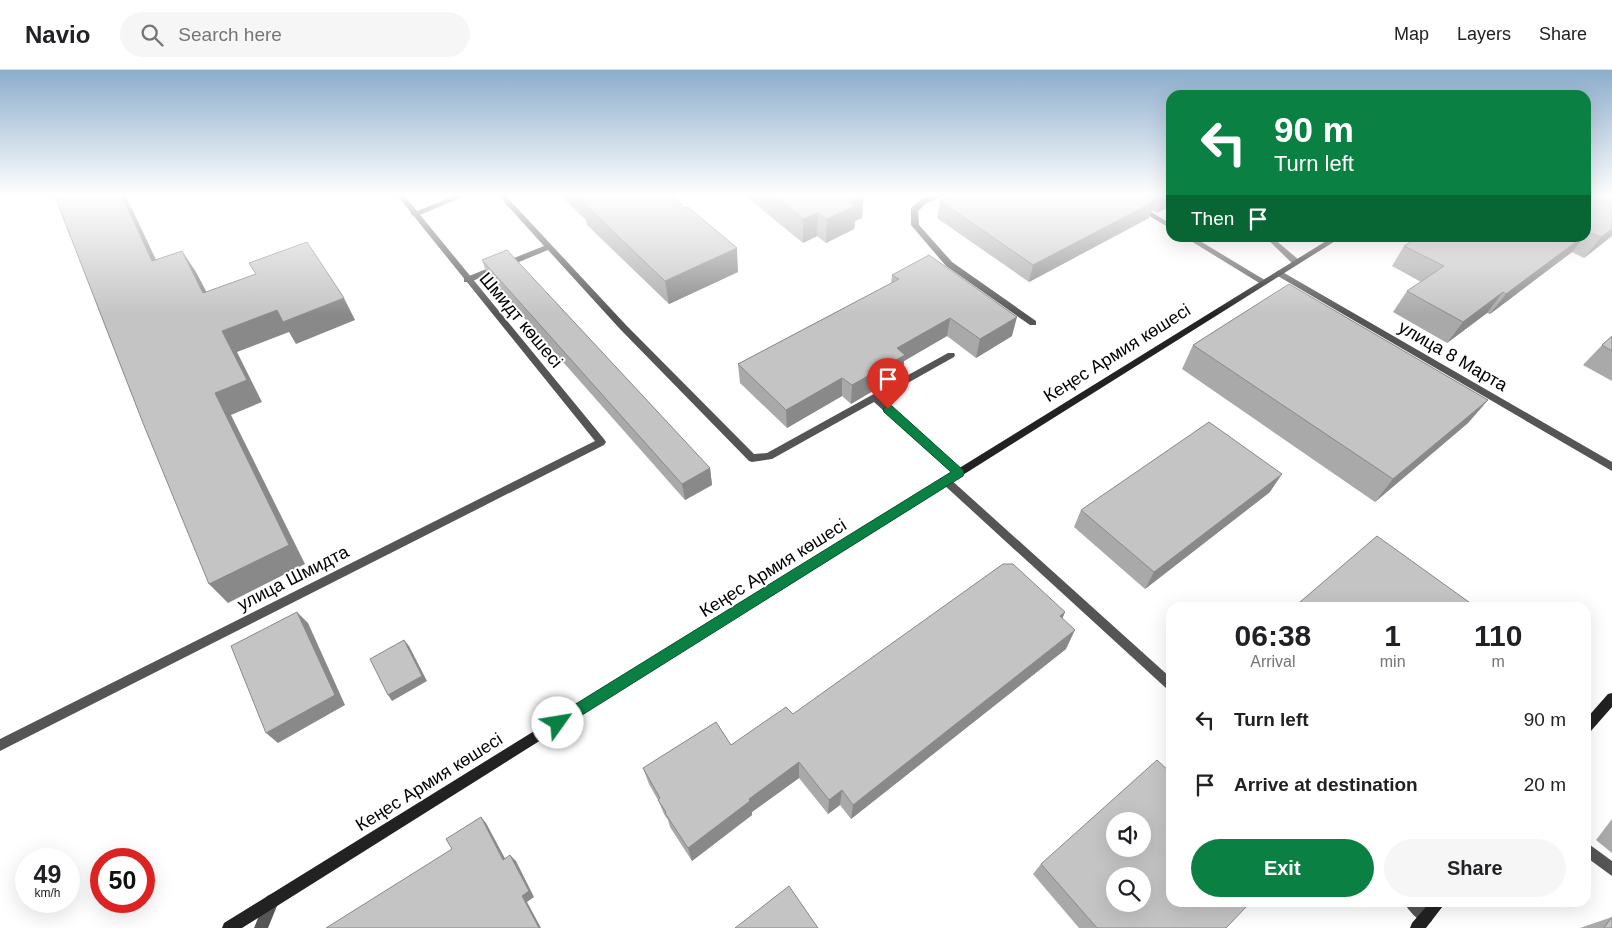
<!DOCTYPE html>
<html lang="en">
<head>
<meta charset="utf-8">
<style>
  body { margin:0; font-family:Arial,sans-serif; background:#f6f6f6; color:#202124; height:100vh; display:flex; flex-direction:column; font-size:19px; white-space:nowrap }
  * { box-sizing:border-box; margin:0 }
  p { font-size:16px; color:#757577 }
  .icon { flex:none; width:28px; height:28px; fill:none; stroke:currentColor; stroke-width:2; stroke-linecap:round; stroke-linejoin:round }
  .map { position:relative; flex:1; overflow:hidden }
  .sheet { position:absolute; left:1166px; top:532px; width:425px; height:305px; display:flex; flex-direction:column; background:#fff; border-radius:15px; box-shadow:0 5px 20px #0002 }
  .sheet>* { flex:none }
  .hud { position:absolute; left:1166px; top:20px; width:425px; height:152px; border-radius:15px; box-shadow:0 5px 20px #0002; background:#0b8043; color:#fff; overflow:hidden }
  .buttons { position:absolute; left:1106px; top:742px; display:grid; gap:10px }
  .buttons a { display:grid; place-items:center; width:45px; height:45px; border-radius:50%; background:#fff; box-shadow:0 5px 20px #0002; font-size:25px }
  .speed { position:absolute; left:15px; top:778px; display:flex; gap:10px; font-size:25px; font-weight:700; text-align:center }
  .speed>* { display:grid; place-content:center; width:65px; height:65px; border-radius:50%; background:#fff; box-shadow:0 5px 20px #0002; line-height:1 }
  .speed small { font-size:12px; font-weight:400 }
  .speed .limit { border:8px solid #d22; background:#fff; color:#111 }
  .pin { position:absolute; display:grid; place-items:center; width:42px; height:42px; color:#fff; margin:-51px -21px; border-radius:50% 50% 50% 0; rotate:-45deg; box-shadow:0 0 5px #0007 }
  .pin .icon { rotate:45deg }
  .me { position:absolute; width:55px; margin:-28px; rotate:58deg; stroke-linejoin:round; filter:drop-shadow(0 0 4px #0008) }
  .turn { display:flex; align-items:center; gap:18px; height:105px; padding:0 25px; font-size:22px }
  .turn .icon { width:65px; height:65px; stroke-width:2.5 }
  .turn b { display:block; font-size:35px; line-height:42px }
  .then { display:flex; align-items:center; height:48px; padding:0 25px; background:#0003; gap:10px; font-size:19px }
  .eta { display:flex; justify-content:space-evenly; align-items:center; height:85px; text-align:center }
  .eta b { font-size:30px; font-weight:600; line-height:35px }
  .cta { display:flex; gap:10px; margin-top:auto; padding:10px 25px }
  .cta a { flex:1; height:58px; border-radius:30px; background:#0b8043; color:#fff; font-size:20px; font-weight:600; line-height:58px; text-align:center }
  .cta a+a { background:#f6f6f6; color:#202124 }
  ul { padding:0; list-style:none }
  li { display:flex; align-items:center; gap:15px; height:65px; padding:0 25px }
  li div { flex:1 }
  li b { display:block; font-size:19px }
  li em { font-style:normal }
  header { display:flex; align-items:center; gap:30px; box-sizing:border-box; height:70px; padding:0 25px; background:#fff; border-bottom:1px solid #e0e0e0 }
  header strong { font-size:24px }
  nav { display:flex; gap:28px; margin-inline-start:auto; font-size:18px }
  .search { width:350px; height:45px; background:#f6f6f6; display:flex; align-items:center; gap:12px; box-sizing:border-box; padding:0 18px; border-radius:28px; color:#757577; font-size:19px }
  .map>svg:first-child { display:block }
</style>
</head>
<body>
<header>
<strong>Navio</strong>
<div class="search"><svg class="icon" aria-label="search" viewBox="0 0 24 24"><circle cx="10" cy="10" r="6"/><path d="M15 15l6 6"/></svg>Search here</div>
<nav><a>Map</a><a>Layers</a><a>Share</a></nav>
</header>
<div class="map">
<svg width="1612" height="858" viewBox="0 0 1612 858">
  <rect width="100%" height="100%" fill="#fff"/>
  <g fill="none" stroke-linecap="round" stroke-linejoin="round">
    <!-- lane -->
    <path fill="#555" fill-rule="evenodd" d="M 459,124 L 470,124 L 417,146 L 414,146 L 410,144 Z
      M 497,124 L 504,124 L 626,255 L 754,384 L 767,383 L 948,283 L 954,283 L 955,285 L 954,287 L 881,328 L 962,400 L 964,403 L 962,406 L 956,406 L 874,332 L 772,389 L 752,392 L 749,391 L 620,259 L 548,180 L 470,212 L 464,212 L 464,208 L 544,176 Z
      M 935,124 L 946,124 L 927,133 L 918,141 L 919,155 L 952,192 L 1036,251 L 1036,255 L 1030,255 L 946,196 L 911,155 L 911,138 L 921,129 Z
      M 1113,124 L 1122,124 L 1171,154 L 1171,159 Z
      M 1186,168 L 1195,168 L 1268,212 L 1264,215 L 1261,214 Z
      M 1266,168 L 1273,168 L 1299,190 L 1299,194 L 1293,194 Z"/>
    <!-- street -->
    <path fill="#555" fill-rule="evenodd" d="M 396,124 L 403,124 L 604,369 L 606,372 L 604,375 L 0,681 L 0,669 L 595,371 Z
      M 1279,200 L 1612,392 L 1612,401 L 1276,205 L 1275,203 Z
      M 946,407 L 949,408 L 1171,608 L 1171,620 L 1167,619 L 943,414 L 941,411 L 943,408 Z
      M 1586,772 L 1612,791 L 1612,806 L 1586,787 Z
      M 272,824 L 277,826 L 279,831 L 268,858 L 254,858 L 267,826 Z
      M 1404,832 L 1421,832 L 1431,842 L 1433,847 L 1431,852 L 1426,854 C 1418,850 1408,841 1404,832 Z"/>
    <!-- secondary -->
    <path fill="#222" fill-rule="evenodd" d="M 1331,168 L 1340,168 L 242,858 L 222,858 L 224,853 Z
      M 1612,623 L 1612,637 L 1590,662 L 1586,664 L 1586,649 L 1608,624 Z
      M 1430,832 L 1446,832 L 1426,858 L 1410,858 L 1412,853 Z"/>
  </g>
  <!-- wall -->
  <path fill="#a9a9a9" d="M 559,124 L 670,124 L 738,202 L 669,234 L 587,155 L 586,150 Z
    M 743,124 L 864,124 L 862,148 L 855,151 L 854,159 L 826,173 L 817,166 L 803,173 Z
    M 954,124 L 1171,124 L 1171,135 L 1157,143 L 1151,140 L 1149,148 L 1029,212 L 937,148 L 940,131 Z
    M 1586,124 L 1612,166 L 1584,188 L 1572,182 L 1490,244 L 1487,243 L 1447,273 L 1393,242 L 1407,221 L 1421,212 L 1392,196 L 1404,176 L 1417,168 L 1586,168 Z
    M 482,190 L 710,398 L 712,415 L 685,430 L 488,207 Z
    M 892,205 L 1012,266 L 976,288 L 947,266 L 904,291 L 903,303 L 851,334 L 842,326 L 787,358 L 740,313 L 738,294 L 891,213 Z
    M 1612,266 L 1612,311 L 1583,295 L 1602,275 Z
    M 1193,275 L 1488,330 L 1468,353 L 1375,432 L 1182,299 Z
    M 1270,422 L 1145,519 L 1074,457 L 1081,440 Z
    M 1065,542 L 1062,549 L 1066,579 L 851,749 L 840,735 L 828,744 L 799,708 L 752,742 L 752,745 L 692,791 L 670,757 L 668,750 L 664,744 L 658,730 L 649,714 L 643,698 L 731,675 L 793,644 Z
    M 1612,749 L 1612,783 L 1596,770 Z
    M 1041,794 L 1226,858 L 1079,858 L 1033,804 Z
    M 1612,847 L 1612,858 L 1580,858 Z"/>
  <!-- shaded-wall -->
  <path fill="#898989" d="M 121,124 L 125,124 L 167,213 L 152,191 Z
    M 864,124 L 862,148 L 855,151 L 854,159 L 826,173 L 827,149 L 849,131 Z
    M 1167,124 L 1171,124 L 1171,135 L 1157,143 L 1163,126 Z
    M 1155,131 L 1149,148 L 1029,212 L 1033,195 Z
    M 818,143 L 817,166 L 803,173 L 803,149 Z
    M 1612,159 L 1612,166 L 1584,188 L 1601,167 Z
    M 1581,168 L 1584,168 L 1572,182 L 1490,244 L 1506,224 Z
    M 737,178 L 738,202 L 669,234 L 665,211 Z
    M 182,181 L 196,202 L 218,244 L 203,223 Z
    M 1503,222 L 1487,243 L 1447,273 L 1463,252 Z
    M 344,228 L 355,250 L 296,274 L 289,262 L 237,282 L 262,332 L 231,345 L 305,494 L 228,533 L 209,514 L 215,323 L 222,261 L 277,240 Z
    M 1017,247 L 1012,266 L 976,288 L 980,269 Z
    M 950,248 L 947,266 L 904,291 L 903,303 L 851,334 L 852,315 L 897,278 Z
    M 842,308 L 842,326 L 787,358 L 786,340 Z
    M 1488,330 L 1468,353 L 1375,432 L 1393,409 Z
    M 710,398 L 712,415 L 685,430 L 682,414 Z
    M 1282,404 L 1270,422 L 1145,519 L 1154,502 Z
    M 297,542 L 308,553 L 345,635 L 278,673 L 266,663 Z
    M 1065,542 L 1057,561 L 1060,546 Z
    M 1075,560 L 1066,579 L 851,749 L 853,735 Z
    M 404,570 L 409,576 L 427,611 L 392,631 L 388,625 Z
    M 799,692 L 799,708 L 752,742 L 752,745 L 692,791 L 688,778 L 749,729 Z
    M 842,720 L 840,735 L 828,744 L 829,730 Z
    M 481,747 L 486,753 L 509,796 L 503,790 Z
    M 510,785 L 516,791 L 534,827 L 527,832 L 541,858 L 539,858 L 522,826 Z"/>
  <!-- building -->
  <path fill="#c4c4c4" stroke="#898989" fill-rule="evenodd" d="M 54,124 L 121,124 L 152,191 L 182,181 L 203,223 L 256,204 L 249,193 L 307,172 L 344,228 L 283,252 L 277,240 L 222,261 L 247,310 L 215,323 L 289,475 L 209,514 L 143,353 Z
    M 578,124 L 670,124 L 685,138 L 688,137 L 737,178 L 665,211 L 582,132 L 585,131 Z
    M 771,124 L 863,124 L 849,131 L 855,136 L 827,149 L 818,143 L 803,149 Z
    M 954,124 L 1144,124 L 1155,131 L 1033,195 L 940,131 Z
    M 1586,124 L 1612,124 L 1612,159 L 1601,167 L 1588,162 L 1586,163 Z
    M 1417,168 L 1581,168 L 1506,224 L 1503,222 L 1463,252 L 1407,221 L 1444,196 L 1404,176 Z
    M 507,180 L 710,398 L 682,414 L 482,190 Z
    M 929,185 L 1017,247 L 980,269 L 950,248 L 897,278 L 905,285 L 852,315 L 842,308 L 786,340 L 738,294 L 899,209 L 892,205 Z
    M 1289,214 L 1488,330 L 1393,409 L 1193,275 Z
    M 1612,266 L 1612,281 L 1602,275 Z
    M 1209,352 L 1282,404 L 1154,502 L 1081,440 Z
    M 1377,466 L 1473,535 L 1470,538 L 1293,538 Z
    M 1003,494 L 1013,494 L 1065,542 L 1060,546 L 1075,560 L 853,735 L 842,720 L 829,730 L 799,692 L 749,729 L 750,731 L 688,778 L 665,743 L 666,742 L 658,730 L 660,728 L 643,698 L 716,652 L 731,675 L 786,637 L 793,644 Z
    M 297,542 L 335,625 L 266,663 L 231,576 Z
    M 404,570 L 422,606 L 388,625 L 370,589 Z
    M 1157,690 L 1171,703 L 1171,832 L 1243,832 L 1247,836 L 1226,858 L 1097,858 L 1041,794 ZM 1115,751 L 1142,751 L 1142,779 L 1115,779 ZM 1115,806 L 1142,806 L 1142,834 L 1115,834 Z
    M 481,747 L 503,790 L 510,785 L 529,821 L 522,826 L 539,858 L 326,858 L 452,779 L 446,769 Z
    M 789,816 L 818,858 L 735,858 Z
    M 1612,847 L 1612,858 L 1604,858 Z"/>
  <!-- sky -->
  <linearGradient id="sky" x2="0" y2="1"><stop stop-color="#8cadcc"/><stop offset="0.51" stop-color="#fff"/><stop offset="1" stop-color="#fff" stop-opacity="0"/></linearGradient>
  <rect width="1612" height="245" fill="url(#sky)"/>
  <!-- route -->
  <path fill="#0b8043" stroke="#07532c" d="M 888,335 L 892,336 L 963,400 L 964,403 L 963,406 L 563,657 L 558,659 L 553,657 L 551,653 L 553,648 L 951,402 L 884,342 L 883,339 Z"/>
  <g text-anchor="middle" stroke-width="4" stroke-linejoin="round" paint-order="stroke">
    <!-- street labels -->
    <g font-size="18" fill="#000" stroke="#fff">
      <text transform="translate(521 250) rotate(50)" y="6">Шмидт көшесі</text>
      <text transform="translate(1117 283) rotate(-32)" y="6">Кеңес Армия көшесі</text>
      <text transform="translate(1453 286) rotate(30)" y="6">улица 8 Марта</text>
      <text transform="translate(773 498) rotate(-32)" y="6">Кеңес Армия көшесі</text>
      <text transform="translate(293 508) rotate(-27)" y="6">улица Шмидта</text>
      <text transform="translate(429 712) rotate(-32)" y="6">Кеңес Армия көшесі</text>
    </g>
  </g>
</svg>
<div class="buttons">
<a><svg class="icon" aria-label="sound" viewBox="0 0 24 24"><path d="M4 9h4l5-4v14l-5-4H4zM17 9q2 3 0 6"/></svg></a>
<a><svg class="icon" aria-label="search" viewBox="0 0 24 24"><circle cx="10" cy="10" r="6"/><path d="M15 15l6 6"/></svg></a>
</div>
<div class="speed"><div>49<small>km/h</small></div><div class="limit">50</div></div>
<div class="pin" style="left:888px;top:339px;background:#d93025"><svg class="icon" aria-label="arrive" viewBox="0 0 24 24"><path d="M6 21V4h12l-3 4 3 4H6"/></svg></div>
<svg class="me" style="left:558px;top:653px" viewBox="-20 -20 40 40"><circle r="19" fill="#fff"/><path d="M0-13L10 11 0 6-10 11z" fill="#0b8043"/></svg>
<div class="hud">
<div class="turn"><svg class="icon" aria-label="left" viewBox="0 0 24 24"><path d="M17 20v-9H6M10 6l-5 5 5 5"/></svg><div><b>90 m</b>Turn left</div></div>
<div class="then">Then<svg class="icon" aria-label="arrive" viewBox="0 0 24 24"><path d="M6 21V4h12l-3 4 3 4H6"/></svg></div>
</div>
<section class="sheet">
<div class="eta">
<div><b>06:38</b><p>Arrival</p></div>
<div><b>1</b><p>min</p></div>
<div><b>110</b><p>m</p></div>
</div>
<ul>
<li><svg class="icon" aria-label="left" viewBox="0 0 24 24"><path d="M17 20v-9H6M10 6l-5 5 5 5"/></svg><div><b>Turn left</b></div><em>90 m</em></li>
<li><svg class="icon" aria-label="arrive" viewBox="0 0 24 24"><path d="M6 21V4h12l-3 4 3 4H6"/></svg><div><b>Arrive at destination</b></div><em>20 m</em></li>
</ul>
<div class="cta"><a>Exit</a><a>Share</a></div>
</section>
</div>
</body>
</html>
